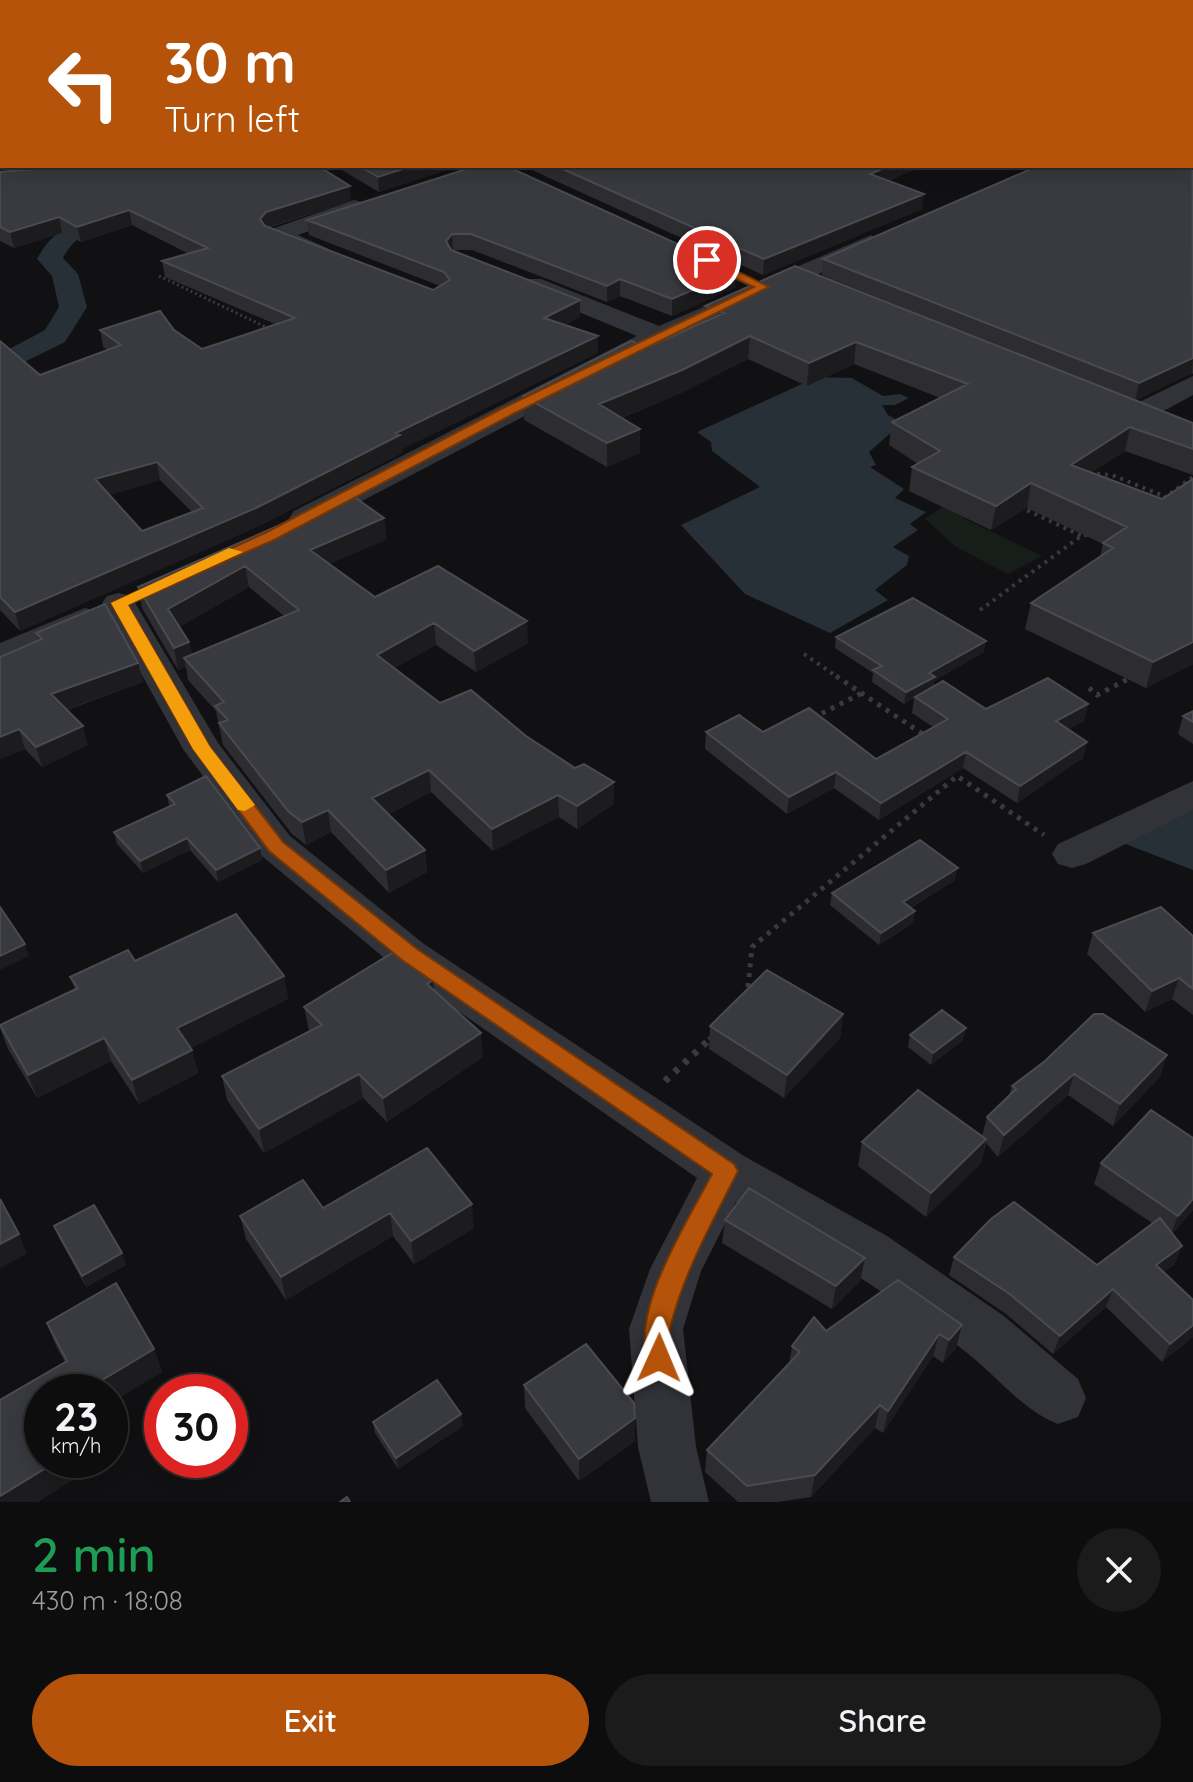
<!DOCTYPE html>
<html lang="en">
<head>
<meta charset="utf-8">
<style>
  body { margin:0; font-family:Quicksand,sans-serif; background:#1b1b1c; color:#f1f3f6; height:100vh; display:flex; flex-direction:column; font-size:30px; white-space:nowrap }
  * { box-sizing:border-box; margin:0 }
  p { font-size:26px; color:#9a9c9e }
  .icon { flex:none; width:44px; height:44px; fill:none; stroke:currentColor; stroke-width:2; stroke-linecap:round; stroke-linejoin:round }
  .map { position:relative; height:1502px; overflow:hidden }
  .side { display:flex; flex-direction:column; background:#0d0d0e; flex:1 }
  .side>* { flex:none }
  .hud { position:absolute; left:0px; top:0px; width:1194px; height:168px; box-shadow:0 4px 20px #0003,0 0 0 2px #2d2d2e; background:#b45309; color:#fff; overflow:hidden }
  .speed { position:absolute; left:24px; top:1374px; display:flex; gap:16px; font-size:40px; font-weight:700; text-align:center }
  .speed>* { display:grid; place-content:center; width:104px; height:104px; border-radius:50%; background:#0d0d0e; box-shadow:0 4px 20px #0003,0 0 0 2px #2d2d2e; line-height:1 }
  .speed small { font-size:20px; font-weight:400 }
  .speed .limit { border:12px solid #d22; background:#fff; color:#111 }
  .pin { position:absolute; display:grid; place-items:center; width:68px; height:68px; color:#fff; margin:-34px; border:4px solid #fff; border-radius:50%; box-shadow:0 2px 8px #0007 }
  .me { position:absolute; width:88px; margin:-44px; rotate:1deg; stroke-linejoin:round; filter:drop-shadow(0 0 6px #0008) }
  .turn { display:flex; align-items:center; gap:28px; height:168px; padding:0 32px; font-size:36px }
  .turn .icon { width:104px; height:104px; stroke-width:2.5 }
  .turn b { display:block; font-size:56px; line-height:68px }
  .round { display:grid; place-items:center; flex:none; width:84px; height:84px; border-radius:42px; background:#1b1b1c }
  .summary { display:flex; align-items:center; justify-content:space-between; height:136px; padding:0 32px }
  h1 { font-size:48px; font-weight:600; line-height:60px; color:#1e9e55 }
  .cta { display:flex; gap:16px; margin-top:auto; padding:16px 32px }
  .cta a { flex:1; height:92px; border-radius:48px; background:#b45309; color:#fff; font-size:32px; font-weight:600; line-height:92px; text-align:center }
  .cta a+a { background:#1b1b1c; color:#f1f3f6 }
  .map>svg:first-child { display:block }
</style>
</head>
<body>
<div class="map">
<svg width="1193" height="1502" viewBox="0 0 1193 1502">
  <rect width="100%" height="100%" fill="#111113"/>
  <!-- green -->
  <path fill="#171e19" d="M 995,497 L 963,518 L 1042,556 L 1008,574 L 956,547 L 925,519 L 951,501 Z"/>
  <!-- water -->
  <path fill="#272f37" d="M 817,377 L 852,378 L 883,396 L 900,394 L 909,398 L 895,405 L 882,405 L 888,415 L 902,423 L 869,452 L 876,465 L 870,467 L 904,489 L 895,498 L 926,512 L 910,524 L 918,530 L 893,547 L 909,556 L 907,565 L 875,590 L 888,600 L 830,633 L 745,594 L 681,525 L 760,487 L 712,451 L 711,442 L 697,432 Z
    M 1193,802 L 1193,870 L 1115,840 Z"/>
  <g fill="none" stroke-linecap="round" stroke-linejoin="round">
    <!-- canal -->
    <path fill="#272f37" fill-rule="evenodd" d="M 146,166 L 170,166 L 186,182 L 179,201 C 143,212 81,220 63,258 L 78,274 L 87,307 L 65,342 L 0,374 L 0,354 L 45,330 L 59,307 L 52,276 L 37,259 C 61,213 115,205 160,192 L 162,183 Z"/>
    <!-- path-far3 -->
    <path stroke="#383a3f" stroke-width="3" stroke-dasharray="2 3" stroke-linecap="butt" d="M 159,276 L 270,329"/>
    <!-- path-far2 -->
    <path stroke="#383a3f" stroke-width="4" stroke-dasharray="3 5" stroke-linecap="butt" d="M 1089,473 L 1112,475 L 1166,497
      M 1164,498 L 1193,477
      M 1020,507 L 1082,536
      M 980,610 L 1080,537 L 1091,533
      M 804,654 L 839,678"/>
    <!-- path-far1 -->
    <path stroke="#383a3f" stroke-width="5" stroke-dasharray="4 6" stroke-linecap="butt" d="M 836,676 L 927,737
      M 1089,688 L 1097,695 L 1130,678
      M 813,718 L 862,693
      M 747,997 L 752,947 L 957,776 L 1044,835
      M 709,1040 L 713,1036"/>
    <!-- path -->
    <path stroke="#383a3f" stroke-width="7" stroke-dasharray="5 8" stroke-linecap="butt" d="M 665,1081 L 711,1038"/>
    <!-- minor -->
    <path fill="#323338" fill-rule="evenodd" d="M 354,200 L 362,202 L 365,207 L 362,212 L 298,235 L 327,248 L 330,253 L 327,258 L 309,258 L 269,240 L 265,235 L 269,230 Z
      M 871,235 L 883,242 L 879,247 L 668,341 L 316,525 L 294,525 L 289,518 L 294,511 L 637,336 L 523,289 L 519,284 L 523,279 L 541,279 L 659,326 Z
      M 1193,376 L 1193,395 L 1149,419 L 1129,419 L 1125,413 L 1129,407 Z
      M 119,593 L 131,596 L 218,743 L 290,836 L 424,944 L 744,1156 L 887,1236 L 1004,1316 L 1078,1379 L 1086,1398 L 1078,1417 L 1058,1424 C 1020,1409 995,1373 962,1349 C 889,1294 814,1247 736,1202 L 701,1271 L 683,1329 L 696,1447 L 709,1502 L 651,1502 L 638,1447 L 629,1329 L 650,1269 L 697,1178 L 394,966 L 262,856 L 183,749 L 102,603 L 107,596 Z
      M 85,608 L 97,611 L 102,618 L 97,625 L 0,667 L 0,643 Z
      M 1193,781 L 1193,810 L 1086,864 L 1072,868 L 1058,864 L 1052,854 L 1058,844 Z"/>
  </g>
  <!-- wall -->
  <path fill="#2d2d31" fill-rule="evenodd" d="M 0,0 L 1193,0 L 1193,374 L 1192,373 L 1136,400 L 1193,423 L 1193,475 L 1125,451 L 1092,472 L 1162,499 L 1193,664 L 1146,688 L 1025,629 L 1031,603 L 1100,557 L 1103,544 L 1027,508 L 991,530 L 909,491 L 912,467 L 918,464 L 889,445 L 892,422 L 940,398 L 854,364 L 807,386 L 748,359 L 681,393 L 622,418 L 640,453 L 607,467 L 524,420 L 523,396 L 648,347 L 704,322 L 705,306 L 1050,367 L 822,275 L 823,259 L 1192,166 L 1192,2 L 2,2 L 2,166 L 18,166 L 0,168 L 2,73 L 0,72 Z
    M 335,166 L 459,166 L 379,192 Z
    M 476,166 L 736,287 L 672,316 L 620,296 L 607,302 L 472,250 L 453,250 L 580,300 L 580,317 L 564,325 L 598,353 L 402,449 L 402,453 L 259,526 L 20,631 L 0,610 L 0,341 L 40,375 L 108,350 L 103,347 L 100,330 L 174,330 L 202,349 L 275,324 L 165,277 L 162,261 L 189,254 L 132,225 L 81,242 L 62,233 L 14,248 L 0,241 L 0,172 L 351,201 L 268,228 L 433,290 L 440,286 L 309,235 L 307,220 ZM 160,480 L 192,512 L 142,531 L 109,495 Z
    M 523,166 L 922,166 L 888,181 L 922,209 L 763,275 Z
    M 387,539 L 329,564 L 375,597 L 528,643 L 476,672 L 436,645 L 394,668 L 440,703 L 526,736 L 614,804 L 577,829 L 559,817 L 493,851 L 431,792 L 389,814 L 425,850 L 427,872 L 389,893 L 331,832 L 306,845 L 292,834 L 223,745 L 216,711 L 188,680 L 186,667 L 178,670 L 142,608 L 138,587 ZM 249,587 L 284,616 L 192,655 L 189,642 L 179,627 Z
    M 36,633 L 138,663 L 143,682 L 67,710 L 88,745 L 42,767 L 25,749 L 0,759 L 38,640 Z
    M 836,637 L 984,652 L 934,681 L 933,687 L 986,709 L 1088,704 L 1084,721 L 1068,729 L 1087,742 L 1083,758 L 1017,803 L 963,768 L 879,820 L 834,788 L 787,814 L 705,749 L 706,732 L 763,732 L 876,759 L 933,727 L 912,713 L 914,698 L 904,704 L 872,682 L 873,673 L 835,648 Z
    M 1193,711 L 1193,744 L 1178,734 L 1183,716 Z
    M 167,795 L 260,848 L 262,860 L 218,882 L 190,850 L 143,873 L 117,844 L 114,832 L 169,806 Z
    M 955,880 L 911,908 L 915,911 L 913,923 L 879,945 L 830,905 L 832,893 Z
    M 1093,933 L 1193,936 L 1193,1015 L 1172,999 L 1145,1012 L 1087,954 Z
    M 135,961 L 284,976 L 288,999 L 191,1048 L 198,1073 L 139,1104 L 111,1061 L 37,1098 L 8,1049 L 0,1028 L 75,990 L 70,977 Z
    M 434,990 L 483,1057 L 387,1122 L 363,1098 L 264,1153 L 227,1100 L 222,1076 L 309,1031 L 304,1007 Z
    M 843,1014 L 840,1038 L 784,1098 L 709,1049 L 710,1026 Z
    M 910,1035 L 963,1040 L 931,1065 L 908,1047 Z
    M 1167,1055 L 1160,1077 L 1113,1126 L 1068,1095 L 998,1157 L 986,1143 L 981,1163 L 926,1217 L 858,1166 L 862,1142 L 982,1136 L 987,1117 L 1009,1095 L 1012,1086 Z
    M 1193,1138 L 1193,1210 L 1172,1234 L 1175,1264 L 1164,1272 L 1193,1300 L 1193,1337 L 1162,1362 L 1106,1307 L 1053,1354 L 1006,1314 L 949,1275 L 954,1257 L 1097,1265 L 1152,1223 L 1094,1184 L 1101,1163 Z
    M 427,1148 L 474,1228 L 414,1264 L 393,1236 L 286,1300 L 246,1239 L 240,1216 L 323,1208 Z
    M 725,1220 L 865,1258 L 860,1281 L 832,1309 L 722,1243 Z
    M 54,1226 L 122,1253 L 126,1265 L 86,1287 L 59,1238 Z
    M 898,1280 L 956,1348 L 943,1363 L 933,1356 L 883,1433 L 875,1428 L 811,1497 L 778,1502 L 738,1502 L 705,1472 L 707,1450 L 789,1364 L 792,1346 L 826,1331 Z
    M 116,1283 L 154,1349 L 162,1372 L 110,1403 L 110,1392 L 42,1392 L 42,1460 L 73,1460 L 79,1476 L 37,1502 L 0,1502 L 0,1400 L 65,1362 L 56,1346 L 47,1323 Z
    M 524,1385 L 635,1418 L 635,1441 L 579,1481 L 525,1408 Z
    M 373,1422 L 463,1426 L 398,1469 L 375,1433 Z"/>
  <!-- shaded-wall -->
  <path fill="#1c1c1f" d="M 0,153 L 2,153 L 2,166 L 18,166 L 0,168 Z
    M 412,166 L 459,166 L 379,192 L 378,177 Z
    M 889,166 L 922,166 L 868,189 L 870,174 Z
    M 350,186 L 351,201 L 268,227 L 262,235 L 260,219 L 266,212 Z
    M 924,194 L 922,209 L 763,275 L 764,259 Z
    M 129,210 L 132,225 L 81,242 L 77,227 Z
    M 59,217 L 62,233 L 14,248 L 10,232 Z
    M 452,234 L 453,250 L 447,256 L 446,241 Z
    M 737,271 L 736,287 L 672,316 L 672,299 Z
    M 620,279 L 620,296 L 607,302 L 607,286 Z
    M 580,300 L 580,317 L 545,335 L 544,318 Z
    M 598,336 L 598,353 L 402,449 L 402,453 L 259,526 L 20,631 L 15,612 L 396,433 Z
    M 750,336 L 748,359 L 681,393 L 599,427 L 599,404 Z
    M 856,342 L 854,364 L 807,386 L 809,363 Z
    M 1193,358 L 1192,373 L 1135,401 L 1139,383 Z
    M 1130,427 L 1125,451 L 1066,489 L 1071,465 Z
    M 640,429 L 640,453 L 607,467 L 607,443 Z
    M 157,462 L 160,480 L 99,498 L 95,479 Z
    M 1031,483 L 1027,508 L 991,530 L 996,506 Z
    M 384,518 L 387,539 L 313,571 L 310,550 Z
    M 245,566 L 249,587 L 172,631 L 168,609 Z
    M 527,621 L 528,643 L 476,672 L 474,651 Z
    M 434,623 L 436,645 L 379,677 L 377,655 Z
    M 986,641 L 984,652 L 934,681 L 933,688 L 904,704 L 906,692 L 929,673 Z
    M 189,642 L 193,664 L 184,658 L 186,667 L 178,670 L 174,648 Z
    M 1193,642 L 1193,664 L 1146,688 L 1153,662 Z
    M 138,663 L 143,682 L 56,713 L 51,694 Z
    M 1088,704 L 1084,721 L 1052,737 L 1056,721 Z
    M 83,726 L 88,745 L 42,767 L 36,747 Z
    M 19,729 L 25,749 L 0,759 L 0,737 Z
    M 1087,742 L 1083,758 L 1017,803 L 1020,786 Z
    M 966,752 L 963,768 L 879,820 L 881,803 Z
    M 429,770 L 431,792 L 375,821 L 372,798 Z
    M 836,772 L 834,788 L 787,814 L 789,797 Z
    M 614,782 L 614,804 L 577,829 L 577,806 Z
    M 558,795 L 559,817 L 493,851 L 492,829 Z
    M 328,810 L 331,832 L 306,845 L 302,822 Z
    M 187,838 L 190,850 L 143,873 L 140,861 Z
    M 260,848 L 262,860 L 218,882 L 216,870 Z
    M 425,850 L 427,872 L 389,893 L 386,870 Z
    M 958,868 L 955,880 L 901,914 L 903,902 Z
    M 915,911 L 913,923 L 879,945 L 881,933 Z
    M 25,944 L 29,956 L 0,970 L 0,956 Z
    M 284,976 L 288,999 L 183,1052 L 177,1028 Z
    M 1179,978 L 1172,999 L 1145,1012 L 1152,991 Z
    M 433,980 L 436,1003 L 427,984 Z
    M 843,1014 L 840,1038 L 784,1098 L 787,1075 Z
    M 966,1028 L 963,1040 L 931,1065 L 933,1053 Z
    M 481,1033 L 483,1057 L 387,1122 L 383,1098 Z
    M 104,1038 L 111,1061 L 37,1098 L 28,1075 Z
    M 192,1050 L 198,1073 L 139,1104 L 132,1080 Z
    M 1167,1055 L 1160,1077 L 1113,1126 L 1120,1104 Z
    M 359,1074 L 363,1098 L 264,1153 L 259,1129 Z
    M 1074,1074 L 1068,1095 L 998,1157 L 1004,1135 Z
    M 986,1139 L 981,1163 L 926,1217 L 931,1193 Z
    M 1193,1199 L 1193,1210 L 1170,1236 L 1178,1216 Z
    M 472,1204 L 474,1228 L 414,1264 L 411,1241 Z
    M 390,1213 L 393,1236 L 286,1300 L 281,1277 Z
    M 19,1234 L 27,1254 L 0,1268 L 0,1244 Z
    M 1182,1246 L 1175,1264 L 1149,1284 L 1156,1265 Z
    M 122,1253 L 126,1265 L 86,1287 L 82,1276 Z
    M 865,1258 L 860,1281 L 832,1309 L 836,1286 Z
    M 1113,1289 L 1106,1307 L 1053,1354 L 1060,1336 Z
    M 962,1325 L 956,1348 L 943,1363 L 949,1340 Z
    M 1193,1325 L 1193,1337 L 1162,1362 L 1170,1344 Z
    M 939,1334 L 933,1356 L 883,1433 L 888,1411 Z
    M 154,1349 L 162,1372 L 110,1403 L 110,1392 L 82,1392 Z
    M 880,1405 L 875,1428 L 811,1497 L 815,1475 Z
    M 461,1414 L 463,1426 L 398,1469 L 396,1458 Z
    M 635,1418 L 635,1441 L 579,1481 L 579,1459 Z
    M 59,1460 L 73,1460 L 79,1476 L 37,1502 L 0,1502 L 0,1496 Z"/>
  <!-- building -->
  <path fill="#393a3f" stroke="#4a4b51" stroke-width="2" fill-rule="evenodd" d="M 0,0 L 1193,0 L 1193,10 L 1192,11 L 1192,2 L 2,2 L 2,153 L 0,153 L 0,75 L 2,73 L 2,62 L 0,60 Z
    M 1192,14 L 1193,358 L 1139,383 L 823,259 L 1038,166 L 1192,166 Z
    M 53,166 L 318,166 L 350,186 L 266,212 L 260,219 L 265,226 L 433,290 L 450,280 L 444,272 L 307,220 L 476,166 L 506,166 L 737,271 L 672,299 L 620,279 L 607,286 L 471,234 L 452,234 L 446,241 L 451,250 L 580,300 L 544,318 L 598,336 L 396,433 L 400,435 L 256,508 L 15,612 L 0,597 L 0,341 L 40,375 L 121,345 L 100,330 L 160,311 L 174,330 L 202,349 L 295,318 L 162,261 L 208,248 L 129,210 L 77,227 L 59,217 L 10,232 L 0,227 L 0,172 L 44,168 ZM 157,462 L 203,508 L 142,531 L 95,479 Z
    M 359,166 L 412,166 L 378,177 Z
    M 556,166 L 889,166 L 870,174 L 924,194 L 764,259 Z
    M 795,266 L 1193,423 L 1193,449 L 1130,427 L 1071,465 L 1162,499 L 1193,479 L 1193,642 L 1153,662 L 1031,603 L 1113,548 L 1103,543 L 1127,527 L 1031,483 L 996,506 L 912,467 L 940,451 L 892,422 L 968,384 L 856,342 L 809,363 L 750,336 L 682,370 L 599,404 L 640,429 L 607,443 L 523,396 L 631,341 L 648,347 L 724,313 L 705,306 Z
    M 346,491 L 384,518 L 310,550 L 375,597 L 438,566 L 527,621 L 474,651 L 434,623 L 377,655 L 440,703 L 471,690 L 526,736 L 575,768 L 584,764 L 614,782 L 577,806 L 558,795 L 492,829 L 429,770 L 372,798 L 425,850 L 386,870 L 328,810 L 302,822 L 288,811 L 219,723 L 228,720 L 215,706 L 224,702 L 184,658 L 299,610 L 245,566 L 168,609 L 189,642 L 174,648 L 138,587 L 280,525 Z
    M 913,598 L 986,641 L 929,673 L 935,677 L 906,692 L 873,670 L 882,666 L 836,637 Z
    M 105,604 L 138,663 L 51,694 L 83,726 L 36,747 L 19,729 L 0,737 L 0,657 L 42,639 L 36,633 Z
    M 1048,678 L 1088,704 L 1056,721 L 1087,742 L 1020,786 L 966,752 L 881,803 L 836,772 L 789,797 L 706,732 L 739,715 L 763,732 L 809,708 L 876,759 L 948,719 L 915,697 L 943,681 L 986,709 Z
    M 1193,711 L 1193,722 L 1183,716 Z
    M 206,776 L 260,848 L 216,870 L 187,838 L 140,861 L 114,832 L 175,804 L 167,795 Z
    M 920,840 L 958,868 L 903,902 L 915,911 L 881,933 L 832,893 Z
    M 0,907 L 25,944 L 0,956 Z
    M 1161,907 L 1193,936 L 1193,989 L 1179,978 L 1152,991 L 1093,933 Z
    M 236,914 L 284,976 L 177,1028 L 192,1050 L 132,1080 L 104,1038 L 28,1075 L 0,1025 L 78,988 L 70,977 L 128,950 L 135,961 Z
    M 397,950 L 433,980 L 427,984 L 481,1033 L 383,1098 L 359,1074 L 259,1129 L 222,1076 L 322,1025 L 304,1007 Z
    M 767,970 L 843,1014 L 787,1075 L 710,1026 Z
    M 942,1010 L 966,1028 L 933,1053 L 910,1035 Z
    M 1094,1014 L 1103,1014 L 1167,1055 L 1120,1104 L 1074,1074 L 1004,1135 L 987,1117 L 1016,1089 L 1012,1086 L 1045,1061 Z
    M 918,1090 L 986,1139 L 931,1193 L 862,1142 Z
    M 1151,1110 L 1193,1138 L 1193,1199 L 1178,1216 L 1101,1163 Z
    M 427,1148 L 472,1204 L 411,1241 L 390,1213 L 281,1277 L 240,1216 L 303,1180 L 323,1208 Z
    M 749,1188 L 865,1258 L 836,1286 L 725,1220 Z
    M 0,1199 L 19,1234 L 0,1244 Z
    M 1014,1202 L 1097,1265 L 1160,1218 L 1182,1246 L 1156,1265 L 1193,1300 L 1193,1325 L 1170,1344 L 1113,1289 L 1060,1336 L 1011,1295 L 954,1257 L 991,1219 Z
    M 94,1205 L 122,1253 L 82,1276 L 54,1226 Z
    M 898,1280 L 962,1325 L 949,1340 L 939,1334 L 888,1411 L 880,1405 L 815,1475 L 747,1486 L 707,1450 L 800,1352 L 792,1346 L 814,1317 L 826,1331 Z
    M 116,1283 L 154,1349 L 82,1392 L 42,1392 L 42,1460 L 59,1460 L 0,1496 L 0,1400 L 67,1361 L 47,1323 Z
    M 586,1344 L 634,1403 L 635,1418 L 579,1459 L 524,1385 Z
    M 437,1380 L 461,1414 L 396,1458 L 373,1422 Z
    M 347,1497 L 350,1502 L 340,1502 Z"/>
  <!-- route -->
  <path fill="#b45309" stroke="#753606" stroke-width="2" d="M 702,258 L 711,258 L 769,287 L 513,414 L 276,539 L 128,605 L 210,747 L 283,842 L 417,949 L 734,1164 L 738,1171 C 713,1221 685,1270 671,1324 C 667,1339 674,1353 668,1367 L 659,1370 L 650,1367 C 626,1315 688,1221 712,1174 L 402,960 L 269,851 L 193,749 L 111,603 L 265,533 L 503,408 L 754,287 L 702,263 Z"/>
  <!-- slow -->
  <path fill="#f59e0b" d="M 229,548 L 243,552 L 128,605 L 210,747 L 255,805 L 245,811 L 238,810 L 193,749 L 111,603 Z"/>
</svg>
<div class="speed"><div>23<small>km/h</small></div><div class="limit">30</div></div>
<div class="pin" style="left:707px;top:260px;background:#d93025"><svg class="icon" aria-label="arrive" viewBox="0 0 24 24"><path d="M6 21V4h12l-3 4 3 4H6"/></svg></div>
<svg class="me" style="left:659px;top:1358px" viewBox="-20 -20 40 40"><path d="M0-17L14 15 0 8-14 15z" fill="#b45309" stroke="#fff" stroke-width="4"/></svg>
<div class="hud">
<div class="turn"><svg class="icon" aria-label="left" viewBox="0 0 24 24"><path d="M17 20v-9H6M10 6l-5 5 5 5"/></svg><div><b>30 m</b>Turn left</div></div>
</div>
</div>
<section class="side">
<div class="summary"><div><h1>2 min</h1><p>430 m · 18:08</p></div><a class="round"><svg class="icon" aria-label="close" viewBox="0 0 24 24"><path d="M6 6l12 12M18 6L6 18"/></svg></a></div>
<div class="cta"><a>Exit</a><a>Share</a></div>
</section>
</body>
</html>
